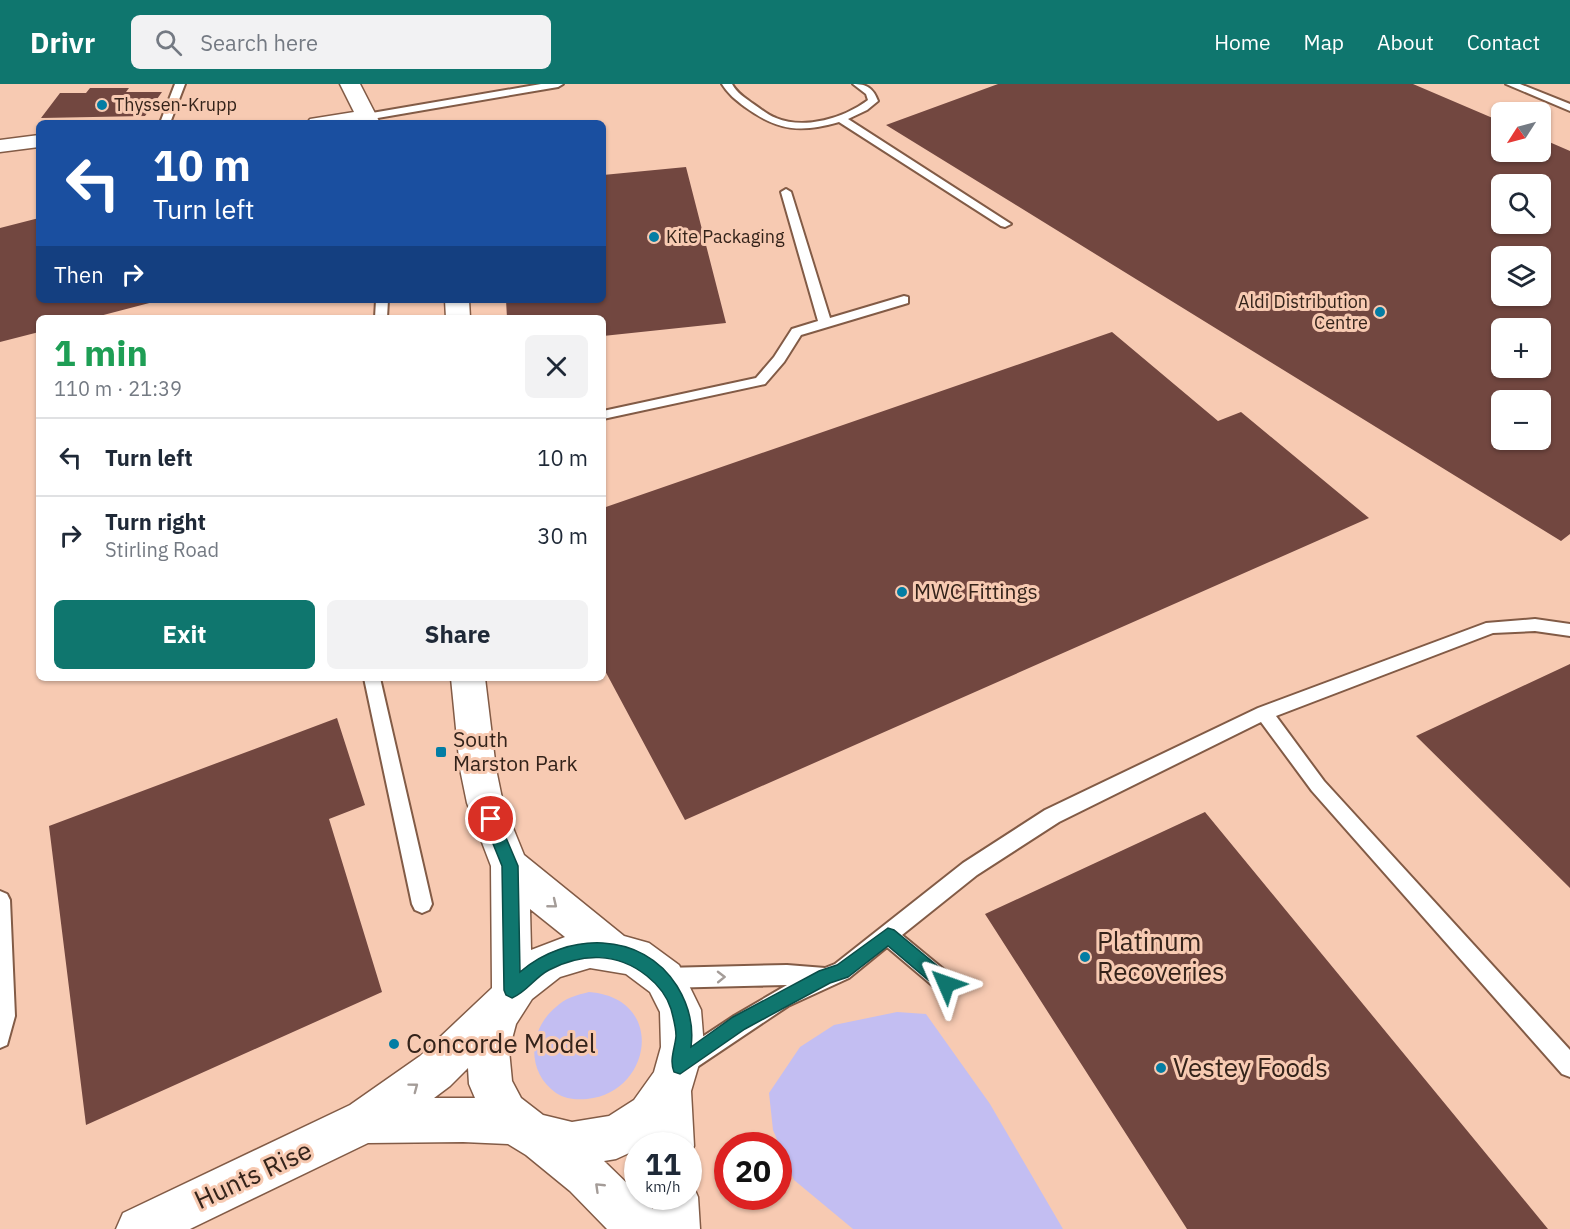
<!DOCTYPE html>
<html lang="en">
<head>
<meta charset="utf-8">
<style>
  body { margin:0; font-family:"IBM Plex Sans",sans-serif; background:#f2f2f3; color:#1f2937; height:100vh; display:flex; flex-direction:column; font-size:22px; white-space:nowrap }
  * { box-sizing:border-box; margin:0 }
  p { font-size:20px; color:#747a83 }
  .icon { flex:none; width:33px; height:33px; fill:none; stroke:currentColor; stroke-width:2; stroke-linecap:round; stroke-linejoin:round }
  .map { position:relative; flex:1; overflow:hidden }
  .sheet { position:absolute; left:36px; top:231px; width:570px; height:366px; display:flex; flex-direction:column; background:#fff; border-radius:9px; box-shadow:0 2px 4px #0004 }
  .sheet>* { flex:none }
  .top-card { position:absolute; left:36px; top:36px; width:570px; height:183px; border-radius:9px; box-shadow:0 2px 4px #0004; background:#1a4fa0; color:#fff; overflow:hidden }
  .needle { width:39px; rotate:234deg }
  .controls { position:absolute; left:1491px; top:18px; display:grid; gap:12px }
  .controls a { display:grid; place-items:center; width:60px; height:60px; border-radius:9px; background:#fff; box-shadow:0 2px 4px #0004; font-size:30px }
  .speed { position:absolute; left:624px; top:1048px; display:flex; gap:12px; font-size:30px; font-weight:700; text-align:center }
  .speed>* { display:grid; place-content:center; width:78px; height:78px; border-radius:50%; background:#fff; box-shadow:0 2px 4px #0004; line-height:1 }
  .speed small { font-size:15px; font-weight:400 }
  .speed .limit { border:9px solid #d22; background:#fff; color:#111 }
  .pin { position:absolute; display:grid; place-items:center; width:51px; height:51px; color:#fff; margin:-26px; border:3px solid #fff; border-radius:50%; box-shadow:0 2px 6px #0007 }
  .me { position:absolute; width:66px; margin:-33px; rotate:313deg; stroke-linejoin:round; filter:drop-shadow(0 0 4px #0008) }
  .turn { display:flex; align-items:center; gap:21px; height:126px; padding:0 18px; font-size:27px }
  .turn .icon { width:78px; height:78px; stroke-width:2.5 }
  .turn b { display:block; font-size:42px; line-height:51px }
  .then { display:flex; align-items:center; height:57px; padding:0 18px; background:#0003; gap:12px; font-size:22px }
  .round { display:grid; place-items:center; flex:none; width:63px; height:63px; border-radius:9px; background:#f2f2f3 }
  .overview { display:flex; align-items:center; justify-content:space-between; height:102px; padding:0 18px }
  h1 { font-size:36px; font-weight:700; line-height:45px; color:#1e9e55 }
  .cta { display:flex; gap:12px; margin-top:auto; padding:12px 18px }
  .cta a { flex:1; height:69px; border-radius:9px; background:#0f766e; color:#fff; font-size:24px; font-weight:700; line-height:69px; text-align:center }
  .cta a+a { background:#f2f2f3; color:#1f2937 }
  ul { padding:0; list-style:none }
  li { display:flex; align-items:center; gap:18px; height:78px; padding:0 18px; border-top:2px solid #e0e1e3 }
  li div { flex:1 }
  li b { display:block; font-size:22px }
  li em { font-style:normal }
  header { display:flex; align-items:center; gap:36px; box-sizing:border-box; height:84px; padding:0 30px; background:#0f766e; color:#fff }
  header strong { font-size:28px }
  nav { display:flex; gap:33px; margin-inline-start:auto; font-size:21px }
  .search { width:420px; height:54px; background:#f2f2f3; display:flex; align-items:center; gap:15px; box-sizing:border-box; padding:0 21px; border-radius:9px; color:#747a83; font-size:22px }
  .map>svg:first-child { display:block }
</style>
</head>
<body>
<header>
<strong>Drivr</strong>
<div class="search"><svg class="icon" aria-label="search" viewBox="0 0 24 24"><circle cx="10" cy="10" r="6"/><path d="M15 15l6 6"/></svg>Search here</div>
<nav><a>Home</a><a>Map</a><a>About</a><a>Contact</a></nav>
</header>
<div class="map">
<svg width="1570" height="1145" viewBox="0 0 1570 1145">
  <rect width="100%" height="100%" fill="#f7cab2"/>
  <!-- green -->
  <path fill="#c3bef2" d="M 589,908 C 667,914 652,1009 587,1015 C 576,1016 565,1015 556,1009 C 526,988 528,946 556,923 C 565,914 577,911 589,908 Z
    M 897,928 L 926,930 L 990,1020 L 1063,1145 L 853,1145 L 794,1096 L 773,1046 L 769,1009 L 800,963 L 834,941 Z"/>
  <!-- building -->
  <path fill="#724740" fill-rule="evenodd" d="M 998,0 L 1413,0 L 1502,38 L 1502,68 L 1540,68 L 1540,54 L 1570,67 L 1570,450 L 1561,457 L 886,41 ZM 1502,100 L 1540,100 L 1540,140 L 1502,140 ZM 1502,172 L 1540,172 L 1540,212 L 1502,212 ZM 1502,244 L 1540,244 L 1540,284 L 1502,284 ZM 1502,316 L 1540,316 L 1540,356 L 1502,356 Z
    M 90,4 L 129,4 L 126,8 L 162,8 L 145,32 L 41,34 L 60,9 L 86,9 Z
    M 686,83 L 726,239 L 603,252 L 603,234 L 507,234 L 506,216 L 603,216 L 603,91 Z
    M 39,134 L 39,216 L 157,217 L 92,234 L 39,234 L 39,248 L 0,258 L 0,144 Z
    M 1112,248 L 1218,337 L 1241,328 L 1369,434 L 685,736 L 603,583 L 603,424 Z
    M 1570,580 L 1570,804 L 1416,652 Z
    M 337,634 L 365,721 L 329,735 L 382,908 L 86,1041 L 49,742 Z
    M 1205,728 L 1548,1145 L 1187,1145 L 985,830 Z"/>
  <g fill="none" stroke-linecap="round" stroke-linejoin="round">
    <!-- lane casing -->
    <g stroke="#825b46" stroke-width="4">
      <path id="lane" d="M 175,0 L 185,0 L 170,39 L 160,39 Z
        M 541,0 L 563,0 L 558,3 L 366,36 L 361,33 L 366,30 Z
        M 722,0 L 732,0 C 737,9 744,13 752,19 C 760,24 767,31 776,34 C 805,46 844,34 868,16 L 866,10 L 853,0 C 867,0 873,4 878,17 L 867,26 L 848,35 L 1011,140 L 1005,143 L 1001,142 L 839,38 C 801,49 778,47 745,23 C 736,16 728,10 722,0 Z
        M 1506,0 L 1520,0 L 1570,20 L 1570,27 Z
        M 786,105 L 791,108 L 830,234 L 904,212 L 908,213 L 908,219 L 801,251 L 784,278 L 765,300 L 603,335 L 603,327 L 756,294 L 774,273 L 792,245 L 818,237 L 781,108 Z
        M 376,216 L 388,216 L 387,234 L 375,234 Z
        M 1535,535 L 1570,540 L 1570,552 L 1535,547 L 1493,549 L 1276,632 L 1324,697 L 1570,966 L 1570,993 L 1562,990 L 1312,707 L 1261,638 L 1059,738 L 977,791 L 902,851 L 953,893 L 956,900 L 953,907 L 946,910 L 939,907 L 887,863 L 849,894 L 788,922 L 694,985 L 686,988 L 678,985 L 675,977 L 678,969 L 734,932 L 787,901 L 664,904 L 657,901 L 654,894 L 657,887 L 664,884 L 787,881 L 825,884 L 835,880 L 963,779 L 1045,726 L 1258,624 L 1486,539 Z
        M 364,594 L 380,594 L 432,820 L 429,826 L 422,829 L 415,826 L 412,820 Z
        M 0,807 L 7,810 L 10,816 L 15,932 L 7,961 L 0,964 Z"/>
    </g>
    <!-- street casing -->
    <g stroke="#825b46" stroke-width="3">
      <path id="street" d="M 340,0 L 360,0 L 380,39 L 307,39 L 310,35 L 354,28 Z
        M 39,51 L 39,63 L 0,68 L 0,56 Z
        M 445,216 L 469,216 L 470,234 L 446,234 Z
        M 451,594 L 485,594 L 496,685 L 503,719 L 524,771 L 624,852 L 649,859 L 679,881 L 701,926 L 704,963 L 691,1007 L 694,1062 L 688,1076 L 688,1062 L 650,1062 L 649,1057 L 638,1062 L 638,1065 L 616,1075 L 604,1077 L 638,1110 L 638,1113 L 641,1113 L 653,1125 L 652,1113 L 688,1113 L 688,1096 L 691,1097 L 698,1113 L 700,1145 L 607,1145 L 570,1107 L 526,1071 L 508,1060 L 463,1058 L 368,1059 L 190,1145 L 116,1145 L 123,1129 L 350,1021 L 420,972 L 492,904 L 491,782 L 467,719 L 460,685 ZM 530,825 L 565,853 L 531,866 ZM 590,884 L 626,890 L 650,908 L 660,928 L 661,963 L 654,988 L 634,1016 L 609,1032 L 572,1038 L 543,1031 L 521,1014 L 512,997 L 509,966 L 516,940 L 532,915 L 560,893 ZM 468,984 L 469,1000 L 475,1014 L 434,1014 L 450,1002 Z"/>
    </g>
    <!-- lane -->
    <use href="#lane" fill="#fff" fill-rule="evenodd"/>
    <!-- street -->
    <use href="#street" fill="#fff" fill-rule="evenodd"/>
  </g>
  <!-- one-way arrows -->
  <defs><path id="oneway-chevron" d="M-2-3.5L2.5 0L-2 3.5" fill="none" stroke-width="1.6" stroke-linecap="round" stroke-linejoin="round" transform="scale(1.5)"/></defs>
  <g stroke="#a49c98">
    <use href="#oneway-chevron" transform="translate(553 820) rotate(39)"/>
    <use href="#oneway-chevron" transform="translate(721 893) rotate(-1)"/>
    <use href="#oneway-chevron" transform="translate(414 1003) rotate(-37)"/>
    <use href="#oneway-chevron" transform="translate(599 1103) rotate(-136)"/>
  </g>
  <!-- route -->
  <path fill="#0f766e" stroke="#0a4d48" stroke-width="1.5" d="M 491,728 L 496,730 L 518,782 L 520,888 C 566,848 642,846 677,902 C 688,920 694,941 691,963 L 733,933 L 819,887 L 837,881 L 888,844 L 894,846 L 952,894 L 954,900 L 952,906 L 946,908 L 940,906 L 888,862 L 848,893 L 830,899 L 745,945 L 680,990 L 674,988 C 669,976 675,964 676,952 C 676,943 673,933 671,925 C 667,912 657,900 647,892 C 617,868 582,869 549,886 C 535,893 527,908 512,914 L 506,911 L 504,906 L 502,782 L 483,735 L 486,730 Z"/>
  <!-- markers -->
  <g fill="#037da4" stroke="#f7cab2" stroke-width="2">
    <circle cx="102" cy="21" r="6"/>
    <circle cx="654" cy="153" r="6"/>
    <circle cx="1380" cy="228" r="6"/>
    <circle cx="902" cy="508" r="6"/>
    <rect x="435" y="662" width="12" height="12" rx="3"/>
    <circle cx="1085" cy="873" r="6"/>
    <circle cx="394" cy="960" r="6"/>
    <circle cx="1161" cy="984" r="6"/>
  </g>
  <g text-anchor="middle" stroke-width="6" stroke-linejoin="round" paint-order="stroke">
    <!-- far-poi labels -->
    <g font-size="18" fill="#34231a" stroke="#f7cab2" text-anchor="start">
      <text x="114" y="27">Thyssen-Krupp</text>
      <text x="666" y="159">Kite Packaging</text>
      <text x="1368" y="224" text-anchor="end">Aldi Distribution<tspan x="1368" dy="21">Centre</tspan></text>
    </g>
    <!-- poi labels -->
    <g font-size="21" fill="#34231a" stroke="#f7cab2" text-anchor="start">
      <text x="914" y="515">MWC Fittings</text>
      <text x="453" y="663">South<tspan x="453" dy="24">Marston Park</tspan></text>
    </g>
    <!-- near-poi labels -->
    <g font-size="26" fill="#34231a" stroke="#f7cab2" text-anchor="start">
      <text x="1097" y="867">Platinum<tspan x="1097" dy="30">Recoveries</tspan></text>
      <text x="406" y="969">Concorde Model</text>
      <text x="1173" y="993">Vestey Foods</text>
    </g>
    <!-- near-street labels -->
    <g font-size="26" fill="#34231a" stroke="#f7cab2">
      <text transform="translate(253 1091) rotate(-25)" y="9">Hunts Rise</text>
    </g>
  </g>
</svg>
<div class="controls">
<a><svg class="needle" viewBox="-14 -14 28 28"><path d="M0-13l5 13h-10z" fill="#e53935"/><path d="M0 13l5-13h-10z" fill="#747a83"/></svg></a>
<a><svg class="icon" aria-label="search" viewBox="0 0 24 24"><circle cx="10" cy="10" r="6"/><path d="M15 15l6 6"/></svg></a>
<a><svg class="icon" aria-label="layers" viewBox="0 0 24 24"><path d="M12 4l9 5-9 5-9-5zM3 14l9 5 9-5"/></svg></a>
<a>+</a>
<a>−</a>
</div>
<div class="speed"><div>11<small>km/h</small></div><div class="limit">20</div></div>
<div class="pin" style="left:491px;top:735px;background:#d93025"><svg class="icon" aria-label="arrive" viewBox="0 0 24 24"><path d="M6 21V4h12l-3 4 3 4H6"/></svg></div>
<svg class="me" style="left:946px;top:900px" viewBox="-20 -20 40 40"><path d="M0-17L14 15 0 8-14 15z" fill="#0f766e" stroke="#fff" stroke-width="4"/></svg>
<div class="top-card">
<div class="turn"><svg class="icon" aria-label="left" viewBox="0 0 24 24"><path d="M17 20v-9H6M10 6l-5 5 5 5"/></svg><div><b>10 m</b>Turn left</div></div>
<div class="then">Then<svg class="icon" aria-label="right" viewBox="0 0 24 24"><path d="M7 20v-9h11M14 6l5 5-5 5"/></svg></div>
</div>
<section class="sheet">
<div class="overview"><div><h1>1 min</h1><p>110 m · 21:39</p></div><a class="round"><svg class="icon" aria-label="close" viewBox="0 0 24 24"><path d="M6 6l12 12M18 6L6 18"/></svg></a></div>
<ul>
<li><svg class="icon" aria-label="left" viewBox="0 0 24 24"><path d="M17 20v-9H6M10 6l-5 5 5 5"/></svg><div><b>Turn left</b></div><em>10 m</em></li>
<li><svg class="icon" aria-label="right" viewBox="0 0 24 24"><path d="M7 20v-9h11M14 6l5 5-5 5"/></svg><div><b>Turn right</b><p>Stirling Road</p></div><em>30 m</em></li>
</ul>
<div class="cta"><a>Exit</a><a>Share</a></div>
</section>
</div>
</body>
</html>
